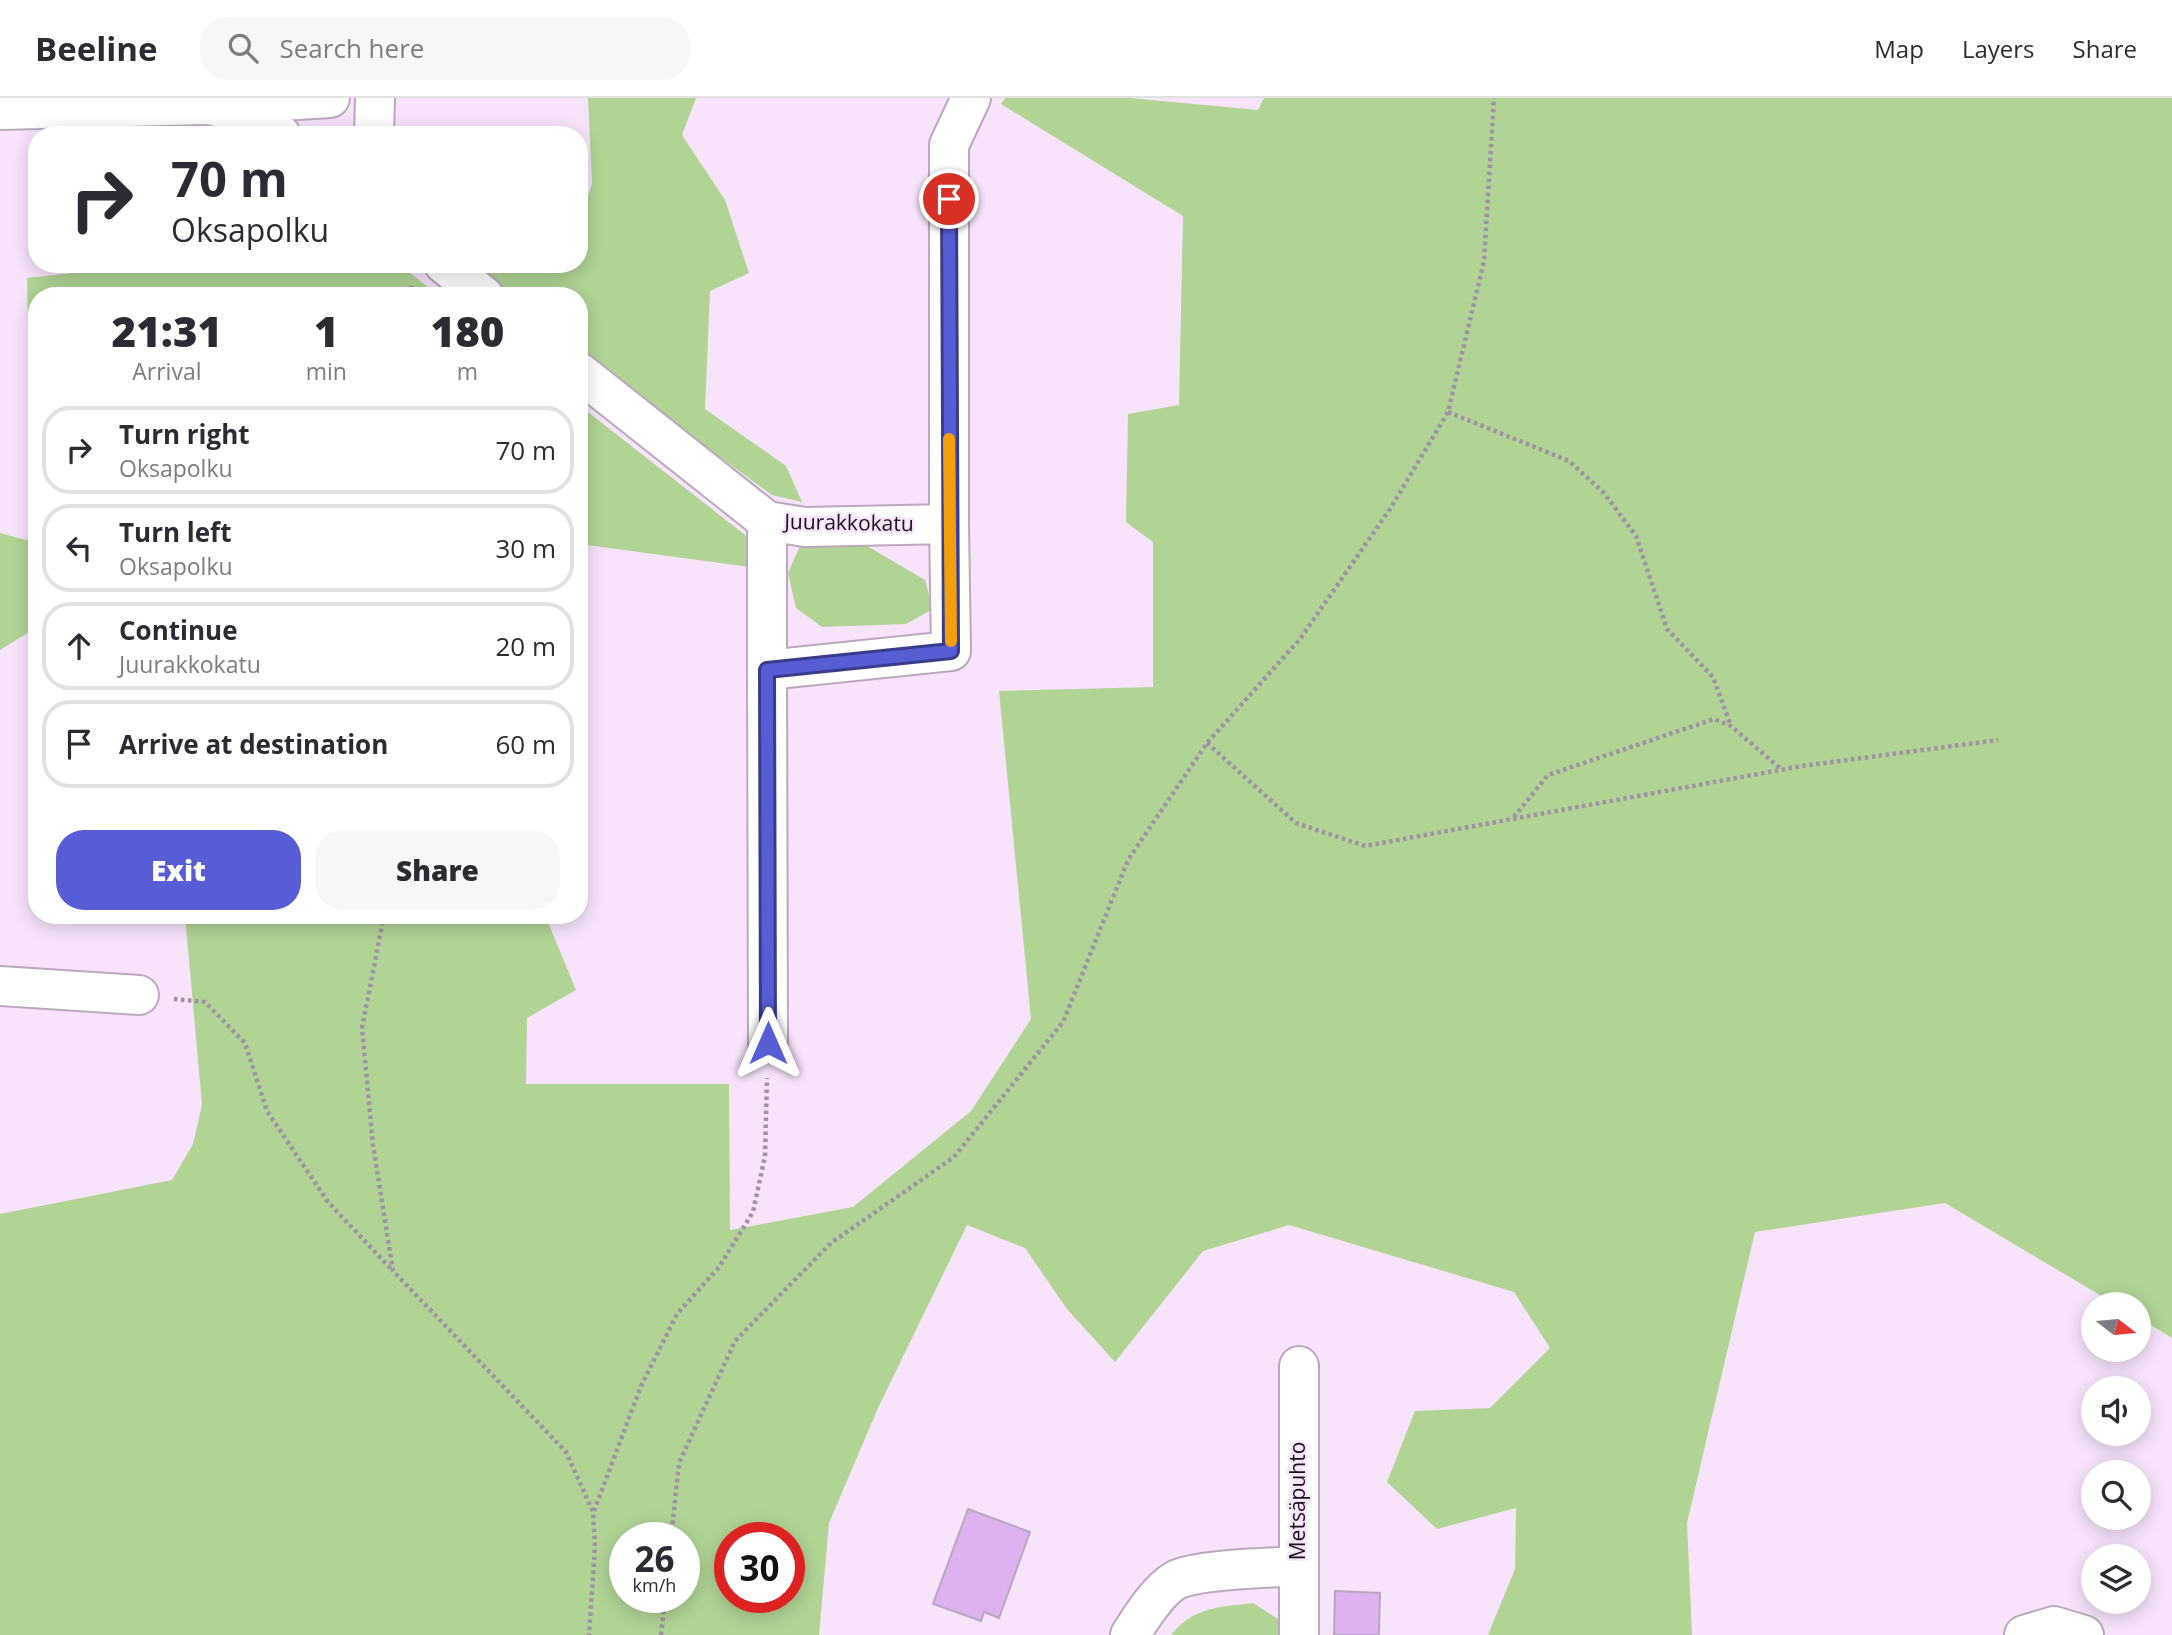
<!DOCTYPE html>
<html lang="en">
<head>
<meta charset="utf-8">
<style>
  body { margin:0; font-family:"Open Sans",sans-serif; background:#f7f7f7; color:#2b2b33; height:100vh; display:flex; flex-direction:column; font-size:26px; white-space:nowrap }
  * { box-sizing:border-box; margin:0 }
  p { font-size:23px; color:#7c7c81 }
  .icon { flex:none; width:38px; height:38px; fill:none; stroke:currentColor; stroke-width:2; stroke-linecap:round; stroke-linejoin:round }
  .map { position:relative; flex:1; overflow:hidden }
  .drawer { position:absolute; left:28px; top:189px; width:560px; height:637px; display:flex; flex-direction:column; background:#fff; border-radius:28px; box-shadow:0 4px 18px #0003 }
  .drawer>* { flex:none }
  .guide { position:absolute; left:28px; top:28px; width:560px; height:147px; border-radius:28px; box-shadow:0 4px 18px #0003; background:#fff; color:#2b2b33; overflow:hidden }
  .needle { width:46px; rotate:106deg }
  .buttons { position:absolute; left:2081px; top:1194px; display:grid; gap:14px }
  .buttons a { display:grid; place-items:center; width:70px; height:70px; border-radius:50%; background:#fff; box-shadow:0 4px 18px #0003; font-size:35px }
  .speed { position:absolute; left:609px; top:1424px; display:flex; gap:14px; font-size:35px; font-weight:700; text-align:center }
  .speed>* { display:grid; place-content:center; width:91px; height:91px; border-radius:50%; background:#fff; box-shadow:0 4px 18px #0003; line-height:1 }
  .speed small { font-size:18px; font-weight:400 }
  .speed .limit { border:10px solid #d22; background:#fff; color:#111 }
  .pin { position:absolute; display:grid; place-items:center; width:60px; height:60px; color:#fff; margin:-30px; border:4px solid #fff; border-radius:50%; box-shadow:0 2px 7px #0007 }
  .me { position:absolute; width:77px; margin:-38px; rotate:0deg; stroke-linejoin:round; filter:drop-shadow(0 0 5px #0008) }
  .turn { display:flex; align-items:center; gap:24px; height:147px; padding:0 28px; font-size:32px }
  .turn .icon { width:91px; height:91px; stroke-width:2.5 }
  .turn b { display:block; font-size:49px; line-height:60px }
  .eta { display:flex; justify-content:space-evenly; align-items:center; height:119px; text-align:center }
  .eta b { font-size:42px; font-weight:800; line-height:49px }
  .primary-button { display:flex; gap:14px; margin-top:auto; padding:14px 28px }
  .primary-button a { flex:1; height:80px; border-radius:28px; background:#585dd5; color:#fff; font-size:28px; font-weight:800; line-height:80px; text-align:center }
  .primary-button a+a { background:#f7f7f7; color:#2b2b33 }
  ul { padding:0; list-style:none }
  li { display:flex; align-items:center; gap:21px; height:88px; margin:0 14px 10px; padding:0 14px; border:4px solid #e1e1e2; border-radius:28px }
  li div { flex:1 }
  li b { display:block; font-size:26px }
  li em { font-style:normal }
  header { display:flex; align-items:center; gap:42px; box-sizing:border-box; height:98px; padding:0 35px; background:#fff; border-bottom:2px solid #e1e1e2 }
  header strong { font-size:33px }
  nav { display:flex; gap:38px; margin-inline-start:auto; font-size:24px }
  .search { width:490px; height:63px; background:#f7f7f7; display:flex; align-items:center; gap:18px; box-sizing:border-box; padding:0 24px; border-radius:28px; color:#7c7c81; font-size:26px }
  .map>svg:first-child { display:block }
</style>
</head>
<body>
<header>
<strong>Beeline</strong>
<div class="search"><svg class="icon" aria-label="search" viewBox="0 0 24 24"><circle cx="10" cy="10" r="6"/><path d="M15 15l6 6"/></svg>Search here</div>
<nav><a>Map</a><a>Layers</a><a>Share</a></nav>
</header>
<div class="map">
<svg width="2172" height="1537" viewBox="0 0 2172 1537">
  <rect width="100%" height="100%" fill="#f7e4fb"/>
  <!-- green -->
  <path fill="#b1d495" fill-rule="evenodd" d="M 588,0 L 696,0 L 682,37 L 725,102 L 749,175 L 710,193 L 705,311 L 786,368 L 802,404 L 772,397 L 579,256 L 579,198 L 499,198 L 473,179 L 477,166 L 579,166 L 579,125 L 592,86 Z
    M 1005,0 L 1130,0 L 1258,12 L 1264,0 L 2172,0 L 2172,1240 L 2139,1220 L 2138,1206 L 2115,1206 L 1945,1105 L 1755,1134 L 1687,1425 L 1692,1537 L 1488,1537 L 1515,1471 L 1516,1410 L 1437,1431 L 1387,1384 L 1415,1313 L 1490,1310 L 1550,1250 L 1514,1194 L 1289,1127 L 1203,1153 L 1115,1264 L 1067,1211 L 1025,1150 L 967,1127 L 878,1310 L 829,1425 L 819,1537 L 0,1537 L 0,1116 L 172,1082 L 193,1046 L 202,1007 L 185,817 L 545,817 L 576,892 L 527,920 L 526,986 L 729,986 L 730,1132 L 853,1109 L 971,1013 L 1031,921 L 999,593 L 1153,589 L 1153,444 L 1126,424 L 1128,316 L 1179,307 L 1183,118 L 1001,6 ZM 684,1440 L 684,1500 L 625,1500 L 625,1440 ZM 730,1440 L 789,1440 L 789,1500 L 730,1500 Z
    M 154,166 L 399,166 L 439,198 L 37,198 L 37,328 L 30,328 L 27,180 Z
    M 579,307 L 749,440 L 750,469 L 579,446 Z
    M 0,435 L 37,445 L 37,529 L 0,552 Z
    M 862,445 L 925,482 L 933,511 L 906,526 L 822,529 L 796,510 L 788,475 L 800,448 Z
    M 1253,1505 L 1283,1524 L 1283,1537 L 1171,1537 C 1193,1509 1219,1509 1253,1505 Z"/>
  <!-- building -->
  <path fill="#deb2f1" stroke="#b7a8be" stroke-width="2" d="M 968,1411 L 1030,1434 L 999,1520 L 984,1514 L 981,1523 L 933,1506 Z
    M 1335,1493 L 1380,1495 L 1379,1537 L 1334,1537 Z"/>
  <g fill="none" stroke-linecap="round" stroke-linejoin="round">
    <!-- street casing -->
    <g stroke="#bba8be" stroke-width="42">
      <path id="street" d="M 231,6 L 330,0
        M 0,12 L 209,7 L 259,19 L 281,37
        M 374,37 L 375,0
        M 444,166 L 484,198
        M 579,274 L 767,423 L 805,429 L 949,426 L 949,47 L 971,0
        M 767,423 L 767,572
        M 0,888 L 139,897
        M 768,945 L 767,572 L 951,553 L 949,426
        M 1299,1268 L 1299,1537
        M 1130,1537 C 1141,1520 1158,1492 1176,1482 C 1198,1471 1270,1470 1297,1468
        M 2024,1537 L 2054,1528 L 2084,1537"/>
    </g>
    <!-- path -->
    <path stroke="#a092a3" stroke-width="4.5" stroke-dasharray="3.5 3.5" stroke-linecap="butt" d="M 409,198 L 412,185
      M 1448,314 L 1569,363 L 1604,395 L 1636,438 L 1667,531 L 1713,579 L 1731,628
      M 1207,645 L 1296,725 L 1365,748 L 1802,668 L 1998,642
      M 1514,719 L 1548,677 L 1714,621 L 1731,628 L 1781,671
      M 384,817 L 362,930 L 373,1047 L 393,1173 L 566,1354 L 593,1414 L 595,1449 L 589,1537
      M 174,901 L 205,904 L 245,945 L 267,1013 L 328,1104 L 392,1172
      M 594,1413 L 641,1288 L 677,1216 L 719,1169 L 753,1114 L 765,1058 L 767,980
      M 671,1440 L 679,1365 L 735,1243 L 831,1145 L 954,1059 L 1063,924 L 1128,762 L 1207,645 L 1300,541 L 1390,411 L 1448,314 L 1484,163 L 1494,0
      M 661,1537 L 665,1500"/>
    <!-- street -->
    <use href="#street" stroke="#fff" stroke-width="38"/>
  </g>
  <g fill="none" stroke-linecap="round" stroke-linejoin="round">
    <!-- route casing -->
    <g stroke="#393c8a" stroke-width="18">
      <path id="route" d="M 768,945 L 767,572 L 951,553 L 949,101"/>
    </g>
    <!-- route -->
    <use href="#route" stroke="#585dd5" stroke-width="12"/>
    <!-- slow -->
    <path stroke="#f59e0b" stroke-width="12" d="M 949,341 L 951,543"/>
  </g>
  <g text-anchor="middle" stroke-width="5" stroke-linejoin="round" paint-order="stroke">
    <!-- street labels -->
    <g font-size="21" fill="#19121a" stroke="#f7e4fb">
      <text transform="translate(849 425) rotate(1)" y="7">Juurakkokatu</text>
      <text transform="translate(1298 1403) rotate(-90)" y="7">Metsäpuhto</text>
    </g>
  </g>
</svg>
<div class="buttons">
<a><svg class="needle" viewBox="-14 -14 28 28"><path d="M0-13l5 13h-10z" fill="#e53935"/><path d="M0 13l5-13h-10z" fill="#7c7c81"/></svg></a>
<a><svg class="icon" aria-label="sound" viewBox="0 0 24 24"><path d="M4 9h4l5-4v14l-5-4H4zM17 9q2 3 0 6"/></svg></a>
<a><svg class="icon" aria-label="search" viewBox="0 0 24 24"><circle cx="10" cy="10" r="6"/><path d="M15 15l6 6"/></svg></a>
<a><svg class="icon" aria-label="layers" viewBox="0 0 24 24"><path d="M12 4l9 5-9 5-9-5zM3 14l9 5 9-5"/></svg></a>
</div>
<div class="speed"><div>26<small>km/h</small></div><div class="limit">30</div></div>
<div class="pin" style="left:949px;top:101px;background:#d93025"><svg class="icon" aria-label="arrive" viewBox="0 0 24 24"><path d="M6 21V4h12l-3 4 3 4H6"/></svg></div>
<svg class="me" style="left:768px;top:945px" viewBox="-20 -20 40 40"><path d="M0-17L14 15 0 8-14 15z" fill="#585dd5" stroke="#fff" stroke-width="4"/></svg>
<div class="guide">
<div class="turn"><svg class="icon" aria-label="right" viewBox="0 0 24 24"><path d="M7 20v-9h11M14 6l5 5-5 5"/></svg><div><b>70 m</b>Oksapolku</div></div>
</div>
<section class="drawer">
<div class="eta">
<div><b>21:31</b><p>Arrival</p></div>
<div><b>1</b><p>min</p></div>
<div><b>180</b><p>m</p></div>
</div>
<ul>
<li><svg class="icon" aria-label="right" viewBox="0 0 24 24"><path d="M7 20v-9h11M14 6l5 5-5 5"/></svg><div><b>Turn right</b><p>Oksapolku</p></div><em>70 m</em></li>
<li><svg class="icon" aria-label="left" viewBox="0 0 24 24"><path d="M17 20v-9H6M10 6l-5 5 5 5"/></svg><div><b>Turn left</b><p>Oksapolku</p></div><em>30 m</em></li>
<li><svg class="icon" aria-label="ahead" viewBox="0 0 24 24"><path d="M12 20V5M6 11l6-6 6 6"/></svg><div><b>Continue</b><p>Juurakkokatu</p></div><em>20 m</em></li>
<li><svg class="icon" aria-label="arrive" viewBox="0 0 24 24"><path d="M6 21V4h12l-3 4 3 4H6"/></svg><div><b>Arrive at destination</b></div><em>60 m</em></li>
</ul>
<div class="primary-button"><a>Exit</a><a>Share</a></div>
</section>
</div>
</body>
</html>
